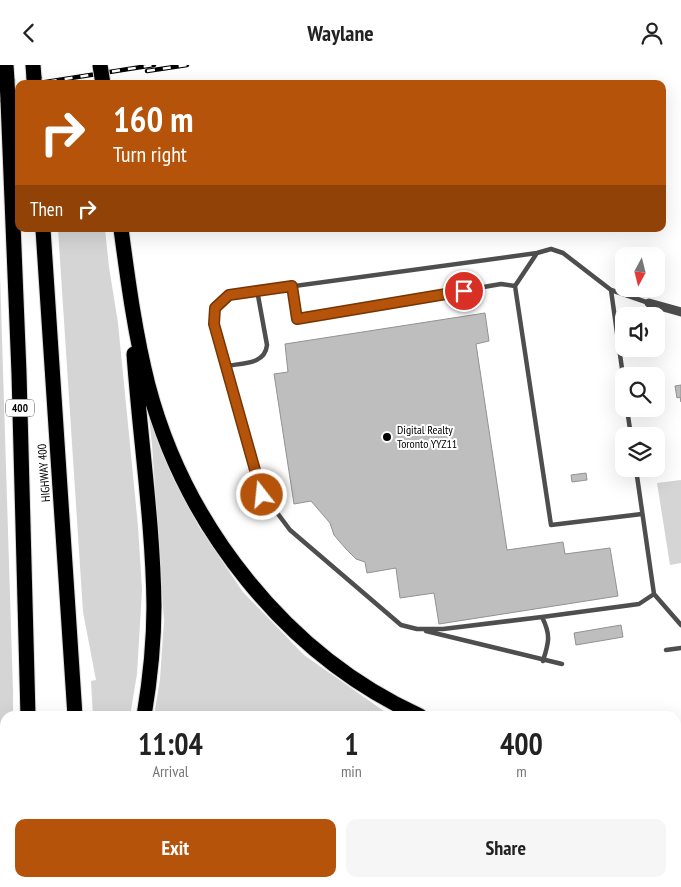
<!DOCTYPE html>
<html lang="en">
<head>
<meta charset="utf-8">
<style>
  body { margin:0; font-family:"PT Sans Narrow",sans-serif; background:#f6f6f6; color:#222; height:100vh; display:flex; flex-direction:column; font-size:19px; white-space:nowrap }
  * { box-sizing:border-box; margin:0 }
  p { font-size:16px; color:#767676 }
  .icon { flex:none; width:28px; height:28px; fill:none; stroke:currentColor; stroke-width:2; stroke-linecap:round; stroke-linejoin:round }
  .map { position:relative; flex:1; overflow:hidden }
  .side { position:absolute; left:0px; top:646px; width:681px; height:176px; display:flex; flex-direction:column; background:#fff; border-radius:15px 15px 0 0; box-shadow:0 5px 20px #0002 }
  .side>* { flex:none }
  .top-card { position:absolute; left:15px; top:15px; width:651px; height:152px; border-radius:10px; box-shadow:0 5px 20px #0002; background:#b45309; color:#fff; overflow:hidden }
  .needle { width:32px; rotate:187deg }
  .tools { position:absolute; left:615px; top:182px; display:grid; gap:10px }
  .tools a { display:grid; place-items:center; width:50px; height:50px; border-radius:10px; background:#fff; box-shadow:0 5px 20px #0002; font-size:25px }
  .pin { position:absolute; display:grid; place-items:center; width:42px; height:42px; color:#fff; margin:-21px; border:2px solid #fff; border-radius:50%; box-shadow:0 1px 5px #0007 }
  .me { position:absolute; width:55px; margin:-28px; rotate:344deg; stroke-linejoin:round; filter:drop-shadow(0 0 4px #0008) }
  .turn { display:flex; align-items:center; gap:18px; height:105px; padding:0 15px; font-size:22px }
  .turn .icon { width:65px; height:65px; stroke-width:2.5 }
  .turn b { display:block; font-size:35px; line-height:42px }
  .then { display:flex; align-items:center; height:48px; padding:0 15px; background:#0003; gap:10px; font-size:19px }
  .eta { display:flex; justify-content:space-evenly; align-items:center; height:85px; text-align:center }
  .eta b { font-size:30px; font-weight:600; line-height:35px }
  .primary-button { display:flex; gap:10px; margin-top:auto; padding:10px 15px }
  .primary-button a { flex:1; height:58px; border-radius:10px; background:#b45309; color:#fff; font-size:20px; font-weight:600; line-height:58px; text-align:center }
  .primary-button a+a { background:#f6f6f6; color:#222 }
  header { display:flex; justify-content:space-between; align-items:center; height:65px; padding:0 15px; background:#fff; font-size:22px; font-weight:600 }
  .map>svg:first-child { display:block }
</style>
</head>
<body>
<header><svg class="icon" aria-label="back" viewBox="0 0 24 24"><path d="M15 5l-7 7 7 7"/></svg>Waylane<svg class="icon" aria-label="person" viewBox="0 0 24 24"><circle cx="12" cy="8" r="4"/><path d="M4 21q1-7 8-7t8 7"/></svg></header>
<div class="map">
<svg width="681" height="822" viewBox="0 0 681 822">
  <rect width="100%" height="100%" fill="#fff"/>
  <!-- green -->
  <path fill="#d5d5d5" d="M 58,164 L 105,164 L 109,202 L 118,258 L 138,461 L 142,525 L 137,609 L 130,651 L 93,651 L 91,616 L 96,615 L 83,547 Z
    M 0,209 L 13,626 L 13,651 L 5,651 L 5,801 L 0,794 Z
    M 147,334 L 167,396 L 199,462 L 243,527 L 304,590 L 391,651 L 154,651 L 160,614 L 164,556 L 152,379 Z
    M 681,415 L 681,498 L 670,500 L 657,418 Z
    M 676,734 L 681,734 L 681,790 L 676,790 Z
    M 168,818 L 508,818 L 480,822 L 162,822 Z"/>
  <!-- building -->
  <path fill="#bebebe" stroke="#929292" d="M 485,248 L 489,276 L 476,279 L 507,485 L 563,477 L 565,489 L 610,483 L 618,531 L 439,559 L 434,528 L 400,533 L 396,503 L 367,508 L 365,497 L 356,494 L 346,484 L 334,470 L 330,458 L 311,436 L 294,439 L 274,309 L 288,307 L 285,279 Z
    M 681,320 L 681,337 L 680,332 L 677,333 L 675,321 Z
    M 586,408 L 587,415 L 572,417 L 571,410 Z
    M 621,560 L 623,572 L 576,580 L 574,568 Z"/>
  <g fill="none" stroke-linecap="round" stroke-linejoin="round">
    <!-- motorway casing -->
    <g stroke="#dbdbdb" stroke-width="17">
      <path id="motorway" d="M 6,0 L 7,16
        M 33,0 L 34,13
        M 8,35 L 19,308 L 28,651
        M 43,164 L 75,651
        M 121,164 C 128,216 135,269 148,320 C 185,461 286,590 420,651
        M 134,289 C 140,373 153,457 154,541 C 154,578 150,615 144,651
        M 676,715 L 681,716
        M 676,808 L 681,808
        M 0,812 L 7,822
        M 33,818 L 34,822
        M 89,822 L 91,818
        M 145,822 L 151,818
        M 591,822 L 619,818"/>
    </g>
    <!-- service -->
    <path stroke="#4e4e4e" stroke-width="4.5" d="M 292,221 L 297,254 L 501,219 L 515,221 L 537,188
      M 515,221 L 551,460 L 642,449
      M 611,225 L 624,318
      M 226,301 C 242,298 265,300 267,280 L 257,225
      M 627,344 L 631,371
      M 636,404 L 654,529 L 639,539 L 542,552 L 443,564 L 417,564 L 401,560 L 290,465 L 263,429 L 214,259 L 215,243 L 229,230 L 537,188 L 551,184 L 563,188 L 611,225 L 649,238
      M 654,529 L 681,560
      M 542,552 C 551,570 549,577 543,596
      M 426,566 L 562,599
      M 666,585 L 681,583"/>
    <!-- minor -->
    <path stroke="#4e4e4e" stroke-width="9" d="M 649,238 L 681,247"/>
    <!-- motorway -->
    <use href="#motorway" stroke="#000" stroke-width="15"/>
    <!-- rail casing -->
    <g stroke="#000" stroke-width="4.5">
      <path id="rail" d="M 147,6 L 187,0
        M 33,19 L 154,0
        M 0,29 L 19,26"/>
    </g>
    <!-- rail -->
    <use href="#rail" stroke="#fff" stroke-width="2.5" stroke-dasharray="8" stroke-linecap="butt"/>
    <!-- motorway-bridge casing -->
    <g stroke="#dbdbdb" stroke-width="17" stroke-linecap="butt">
      <path id="motorway-bridge" d="M 100,0 L 103,19
        M 34,13 L 34,19
        M 7,16 L 8,35"/>
    </g>
    <!-- motorway-bridge -->
    <use href="#motorway-bridge" stroke="#000" stroke-width="15"/>
  </g>
  <g fill="none" stroke-linecap="round" stroke-linejoin="round">
    <!-- route casing -->
    <g stroke="#753606" stroke-width="12">
      <path id="route" d="M 262,430 L 214,259 L 215,243 L 229,230 L 292,221 L 297,254 L 464,226"/>
    </g>
    <!-- route -->
    <use href="#route" stroke="#b45309" stroke-width="9"/>
  </g>
  <!-- markers -->
  <circle fill="#000" stroke="#fff" stroke-width="2" cx="387" cy="372" r="5"/>
  <g text-anchor="middle" stroke-width="4" stroke-linejoin="round" paint-order="stroke">
    <!-- shield labels -->
    <rect fill="#fff" stroke="#4c4c4c" stroke-width="1" x="6" y="334.5" width="28" height="17" rx="4"/>
    <g font-size="11" font-weight="bold" fill="#000">
      <text x="20" y="347">400</text>
    </g>
    <!-- poi labels -->
    <g font-size="12" fill="#000" stroke="#fff" text-anchor="start">
      <text x="397" y="369">Digital Realty<tspan x="397" dy="14">Toronto YYZ11</tspan></text>
    </g>
    <!-- street labels -->
    <g font-size="12" fill="#000" stroke="#fff">
      <text transform="translate(44 408) rotate(-94)" y="4">HIGHWAY 400</text>
    </g>
  </g>
</svg>
<div class="tools">
<a><svg class="needle" viewBox="-14 -14 28 28"><path d="M0-13l5 13h-10z" fill="#e53935"/><path d="M0 13l5-13h-10z" fill="#767676"/></svg></a>
<a><svg class="icon" aria-label="sound" viewBox="0 0 24 24"><path d="M4 9h4l5-4v14l-5-4H4zM17 9q2 3 0 6"/></svg></a>
<a><svg class="icon" aria-label="search" viewBox="0 0 24 24"><circle cx="10" cy="10" r="6"/><path d="M15 15l6 6"/></svg></a>
<a><svg class="icon" aria-label="layers" viewBox="0 0 24 24"><path d="M12 4l9 5-9 5-9-5zM3 14l9 5 9-5"/></svg></a>
</div>
<div class="pin" style="left:464px;top:226px;background:#d93025"><svg class="icon" aria-label="arrive" viewBox="0 0 24 24"><path d="M6 21V4h12l-3 4 3 4H6"/></svg></div>
<svg class="me" style="left:262px;top:430px" viewBox="-20 -20 40 40"><circle r="17" fill="#b45309" stroke="#fff" stroke-width="3"/><path d="M0-11L8 9 0 5-8 9z" fill="#fff"/></svg>
<div class="top-card">
<div class="turn"><svg class="icon" aria-label="right" viewBox="0 0 24 24"><path d="M7 20v-9h11M14 6l5 5-5 5"/></svg><div><b>160 m</b>Turn right</div></div>
<div class="then">Then<svg class="icon" aria-label="right" viewBox="0 0 24 24"><path d="M7 20v-9h11M14 6l5 5-5 5"/></svg></div>
</div>
<section class="side">
<div class="eta">
<div><b>11:04</b><p>Arrival</p></div>
<div><b>1</b><p>min</p></div>
<div><b>400</b><p>m</p></div>
</div>
<div class="primary-button"><a>Exit</a><a>Share</a></div>
</section>
</div>
</body>
</html>
